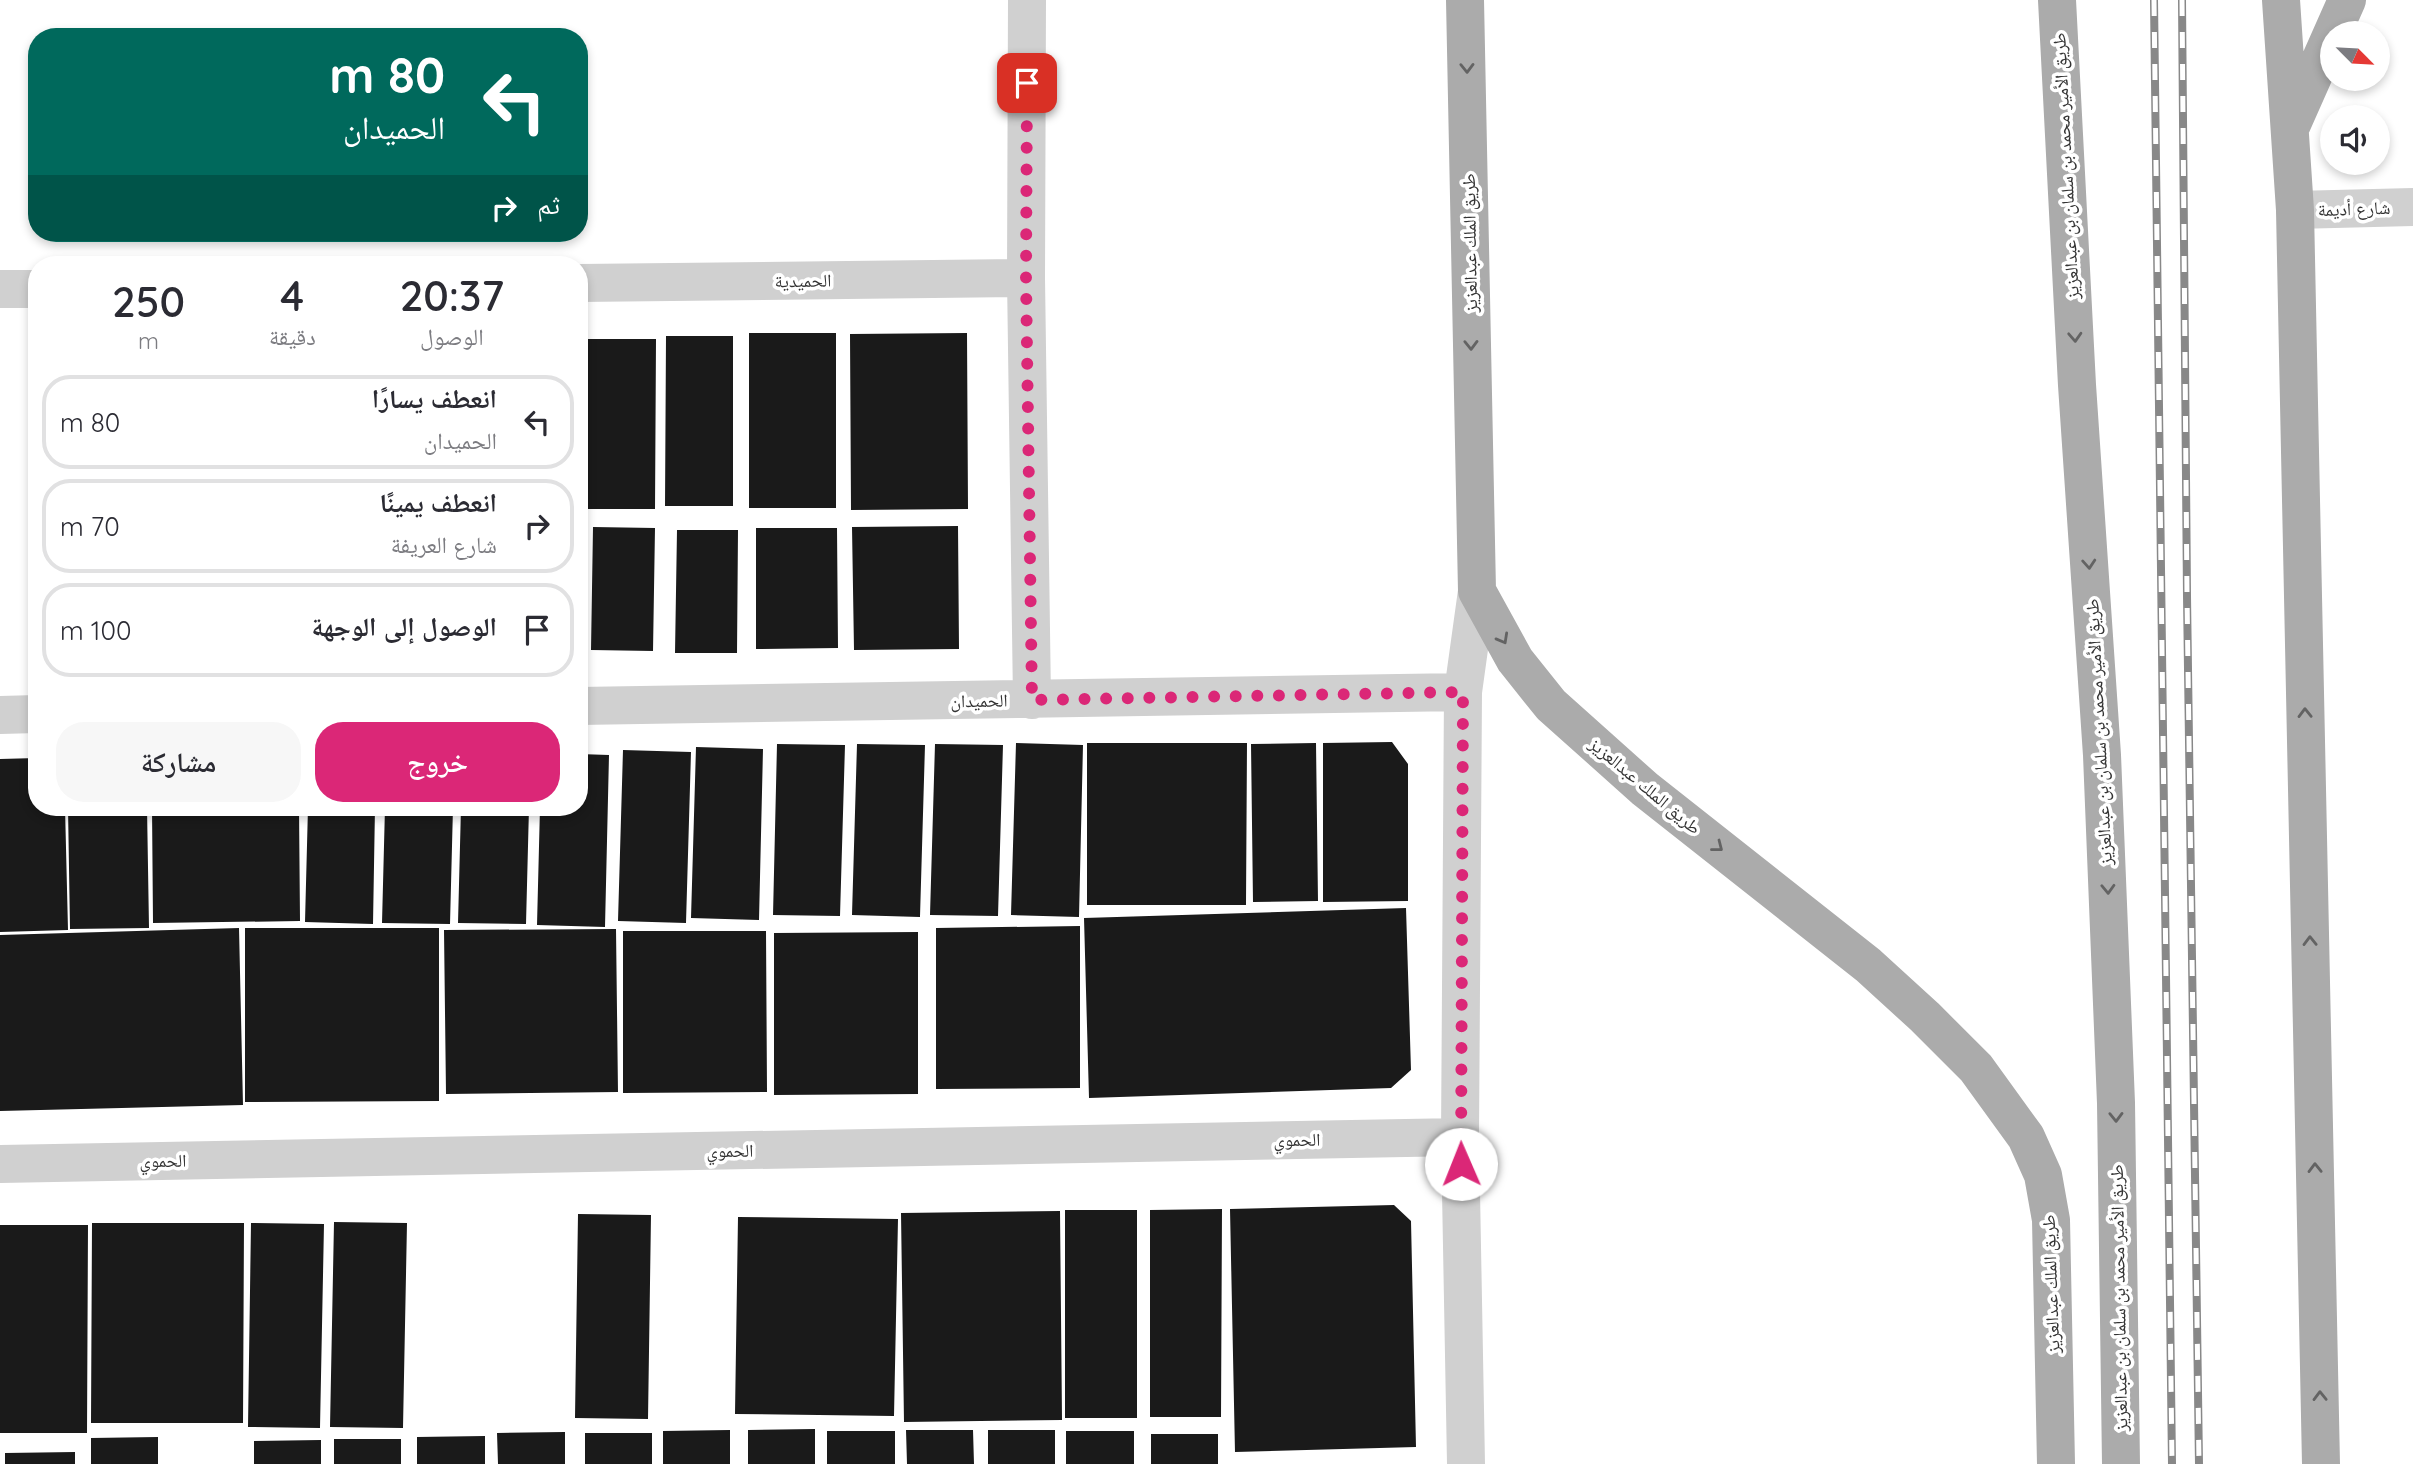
<!DOCTYPE html>
<html lang="ar">
<head>
<meta charset="utf-8">
<style>
  body { margin:0; font-family:Quicksand,"Noto Naskh Arabic",sans-serif; background:#f7f7f7; color:#2b2b33; direction:rtl; height:100vh; display:flex; flex-direction:column; font-size:26px; white-space:nowrap }
  * { box-sizing:border-box; margin:0 }
  p { font-size:23px; color:#7c7c81 }
  .icon { flex:none; width:38px; height:38px; fill:none; stroke:currentColor; stroke-width:2; stroke-linecap:round; stroke-linejoin:round }
  .map { position:relative; flex:1; overflow:hidden; direction:ltr }
  .drawer { position:absolute; left:28px; top:256px; width:560px; height:560px; display:flex; flex-direction:column; background:#fff; border-radius:28px; box-shadow:0 4px 10px #0003; direction:rtl }
  .drawer>* { flex:none }
  .banner { position:absolute; left:28px; top:28px; width:560px; height:214px; border-radius:28px; box-shadow:0 4px 10px #0003; direction:rtl; background:#00695c; color:#fff; overflow:hidden }
  .needle { width:46px; rotate:114deg }
  .fabs { position:absolute; left:2320px; top:21px; display:grid; gap:14px }
  .fabs a { display:grid; place-items:center; width:70px; height:70px; border-radius:50%; background:#fff; box-shadow:0 4px 10px #0003; font-size:35px }
  .pin { position:absolute; display:grid; place-items:center; width:60px; height:60px; color:#fff; margin:-30px; border-radius:14px; box-shadow:0 4px 10px #0006 }
  .me { position:absolute; width:77px; margin:-38px; rotate:359deg; stroke-linejoin:round; filter:drop-shadow(0 0 5px #0008) }
  .turn { display:flex; align-items:center; gap:24px; height:147px; padding:0 28px; font-size:32px }
  .turn .icon { width:91px; height:91px; stroke-width:2.5 }
  .turn b { display:block; font-size:49px; line-height:60px }
  .then { display:flex; align-items:center; height:66px; padding:0 28px; background:#0003; gap:14px; font-size:26px }
  .eta { display:flex; justify-content:space-evenly; align-items:center; height:119px; text-align:center }
  .eta b { font-size:42px; font-weight:600; line-height:49px }
  .primary-button { display:flex; gap:14px; margin-top:auto; padding:14px 28px }
  .primary-button a { flex:1; height:80px; border-radius:28px; background:#db2777; color:#fff; font-size:28px; font-weight:600; line-height:80px; text-align:center }
  .primary-button a+a { background:#f7f7f7; color:#2b2b33 }
  ul { padding:0; list-style:none }
  li { display:flex; align-items:center; gap:21px; height:94px; margin:0 14px 10px; padding:0 14px; border:4px solid #e1e1e2; border-radius:28px }
  li div { flex:1 }
  li b { display:block; font-size:26px }
  li em { font-style:normal }
  .map>svg:first-child { display:block }
</style>
</head>
<body>
<div class="map">
<svg width="2413" height="1464" viewBox="0 0 2413 1464">
  <rect width="100%" height="100%" fill="#fff"/>
  <!-- building -->
  <path fill="#1a1a1a" d="M 749,333 L 836,333 L 836,508 L 749,508 Z
    M 967,333 L 968,509 L 851,510 L 850,334 Z
    M 666,336 L 733,336 L 733,506 L 665,506 Z
    M 588,339 L 656,339 L 655,509 L 587,509 Z
    M 958,526 L 959,649 L 854,650 L 852,527 Z
    M 593,527 L 655,528 L 653,651 L 591,650 Z
    M 756,528 L 837,528 L 838,648 L 756,649 Z
    M 677,530 L 738,530 L 737,653 L 675,653 Z
    M 1392,742 L 1408,764 L 1408,901 L 1323,902 L 1323,743 Z
    M 1016,743 L 1083,745 L 1079,917 L 1011,915 Z
    M 1087,743 L 1247,743 L 1246,905 L 1087,905 Z
    M 1316,743 L 1318,901 L 1253,902 L 1251,744 Z
    M 777,744 L 845,745 L 840,916 L 773,915 Z
    M 857,744 L 925,745 L 920,917 L 852,915 Z
    M 935,744 L 1003,745 L 998,916 L 930,915 Z
    M 696,747 L 763,749 L 759,920 L 691,918 Z
    M 623,750 L 691,752 L 686,923 L 618,921 Z
    M 579,754 L 609,755 L 605,927 L 537,925 L 540,807 L 579,807 Z
    M 37,758 L 37,807 L 65,807 L 68,930 L 0,932 L 0,759 Z
    M 68,807 L 147,807 L 149,928 L 70,929 Z
    M 152,807 L 299,807 L 300,921 L 153,923 Z
    M 308,807 L 375,807 L 373,924 L 305,922 Z
    M 385,807 L 453,807 L 450,924 L 382,923 Z
    M 461,807 L 529,807 L 526,924 L 458,923 Z
    M 1406,908 L 1411,1070 L 1391,1088 L 1089,1098 L 1084,918 Z
    M 1080,926 L 1080,1088 L 936,1089 L 936,928 Z
    M 239,928 L 243,1105 L 0,1111 L 0,935 Z
    M 245,928 L 439,928 L 439,1101 L 245,1102 Z
    M 616,929 L 618,1092 L 446,1094 L 444,930 Z
    M 623,931 L 766,931 L 767,1092 L 623,1093 Z
    M 918,932 L 918,1094 L 774,1095 L 774,933 Z
    M 1394,1205 L 1411,1221 L 1416,1447 L 1235,1452 L 1230,1209 Z
    M 1222,1209 L 1221,1417 L 1150,1417 L 1150,1210 Z
    M 1065,1210 L 1137,1210 L 1137,1418 L 1065,1418 Z
    M 1060,1211 L 1062,1420 L 904,1422 L 901,1213 Z
    M 578,1214 L 651,1215 L 648,1419 L 575,1418 Z
    M 738,1217 L 898,1219 L 894,1416 L 735,1414 Z
    M 334,1222 L 407,1223 L 403,1428 L 330,1427 Z
    M 92,1223 L 244,1223 L 243,1423 L 91,1423 Z
    M 251,1223 L 324,1224 L 320,1428 L 248,1427 Z
    M 0,1225 L 88,1225 L 87,1433 L 0,1433 Z
    M 815,1429 L 815,1464 L 748,1464 L 748,1430 Z
    M 730,1430 L 730,1464 L 663,1464 L 663,1431 Z
    M 906,1430 L 973,1430 L 974,1464 L 907,1464 Z
    M 988,1430 L 1055,1430 L 1055,1464 L 988,1464 Z
    M 827,1431 L 895,1431 L 895,1464 L 827,1464 Z
    M 1066,1431 L 1134,1431 L 1134,1464 L 1066,1464 Z
    M 565,1432 L 565,1464 L 498,1464 L 497,1433 Z
    M 585,1433 L 652,1433 L 652,1464 L 585,1464 Z
    M 1151,1434 L 1218,1434 L 1218,1464 L 1151,1464 Z
    M 485,1436 L 485,1464 L 417,1464 L 417,1437 Z
    M 158,1437 L 158,1464 L 91,1464 L 91,1438 Z
    M 334,1439 L 401,1439 L 401,1464 L 334,1464 Z
    M 321,1440 L 321,1464 L 254,1464 L 254,1441 Z
    M 75,1452 L 75,1464 L 5,1464 L 5,1453 Z"/>
  <g fill="none" stroke-linecap="round" stroke-linejoin="round">
    <!-- minor -->
    <path stroke="#d0d0d0" stroke-width="38" d="M 1027,0 L 1026,278 L 1032,700
      M 2295,210 L 2413,207
      M 579,283 L 1026,278
      M 0,289 L 37,289
      M 579,706 L 1463,692
      M 0,715 L 37,714
      M 0,1164 L 1460,1137
      M 1466,1464 L 1460,1137 L 1463,692 L 1477,591"/>
    <!-- primary -->
    <path stroke="#ababab" stroke-width="38" d="M 1465,0 L 1477,591 L 1515,660 L 1551,705 L 1645,789 L 1868,965 L 1925,1017 L 1976,1068 L 2026,1137 L 2043,1175 L 2051,1220 L 2056,1464
      M 2057,0 L 2077,385 L 2102,755 L 2116,1103 L 2121,1464
      M 2281,0 L 2295,210 L 2321,1464
      M 2292,124 L 2347,0"/>
    <!-- rail casing -->
    <g stroke="#888" stroke-width="8">
      <path id="rail" d="M 2154,0 L 2172,1464
        M 2182,0 L 2187,596 L 2199,1464"/>
    </g>
    <!-- rail -->
    <use href="#rail" stroke="#fff" stroke-width="5" stroke-dasharray="16" stroke-linecap="butt"/>
  </g>
  <!-- one-way arrows -->
  <defs><path id="oneway-chevron" d="M-2-3.5L2.5 0L-2 3.5" fill="none" stroke-width="1.6" stroke-linecap="round" stroke-linejoin="round" transform="scale(1.75)"/></defs>
  <g stroke="#636363">
    <use href="#oneway-chevron" transform="translate(1467 68) rotate(89)"/>
    <use href="#oneway-chevron" transform="translate(2075 337) rotate(87)"/>
    <use href="#oneway-chevron" transform="translate(1471 345) rotate(89)"/>
    <use href="#oneway-chevron" transform="translate(2089 564) rotate(86)"/>
    <use href="#oneway-chevron" transform="translate(1503 639) rotate(61)"/>
    <use href="#oneway-chevron" transform="translate(2305 713) rotate(-91)"/>
    <use href="#oneway-chevron" transform="translate(1718 847) rotate(38)"/>
    <use href="#oneway-chevron" transform="translate(2108 889) rotate(88)"/>
    <use href="#oneway-chevron" transform="translate(2310 941) rotate(-91)"/>
    <use href="#oneway-chevron" transform="translate(2116 1117) rotate(89)"/>
    <use href="#oneway-chevron" transform="translate(2315 1168) rotate(-91)"/>
    <use href="#oneway-chevron" transform="translate(2320 1396) rotate(-91)"/>
  </g>
  <g fill="none" stroke-linecap="round" stroke-linejoin="round">
    <!-- route -->
    <path stroke="#db2777" stroke-width="12" stroke-dasharray="0 21.6" d="M 1027,83 L 1026,278 L 1032,700 L 1463,692 L 1461,1164"/>
  </g>
  <g text-anchor="middle" stroke-width="7" stroke-linejoin="round" paint-order="stroke">
    <!-- street labels -->
    <g font-size="18" fill="#333" stroke="#fff">
      <text transform="translate(2066 166) rotate(-93)" y="6">طريق الأمير محمد بن سلمان بن عبدالعزيز</text>
      <text transform="translate(2354 209) rotate(-2)" y="6">شارع أديمة</text>
      <text transform="translate(1470 243) rotate(-91)" y="6">طريق الملك عبدالعزيز</text>
      <text transform="translate(803 281) rotate(-1)" y="6">الحميدية</text>
      <text transform="translate(979 701) rotate(-1)" y="6">الحميدان</text>
      <text transform="translate(2099 732) rotate(-93)" y="6">طريق الأمير محمد بن سلمان بن عبدالعزيز</text>
      <text transform="translate(1645 786) rotate(40)" y="6">طريق الملك عبدالعزيز</text>
      <text transform="translate(1297 1140) rotate(-1)" y="6">الحموي</text>
      <text transform="translate(730 1151) rotate(-1)" y="6">الحموي</text>
      <text transform="translate(163 1161) rotate(-1)" y="6">الحموي</text>
      <text transform="translate(2051 1284) rotate(-92)" y="6">طريق الملك عبدالعزيز</text>
      <text transform="translate(2119 1298) rotate(-91)" y="6">طريق الأمير محمد بن سلمان بن عبدالعزيز</text>
    </g>
  </g>
</svg>
<div class="fabs">
<a><svg class="needle" viewBox="-14 -14 28 28"><path d="M0-13l5 13h-10z" fill="#e53935"/><path d="M0 13l5-13h-10z" fill="#7c7c81"/></svg></a>
<a><svg class="icon" aria-label="sound" viewBox="0 0 24 24"><path d="M4 9h4l5-4v14l-5-4H4zM17 9q2 3 0 6"/></svg></a>
</div>
<div class="pin" style="left:1027px;top:83px;background:#d93025"><svg class="icon" aria-label="arrive" viewBox="0 0 24 24"><path d="M6 21V4h12l-3 4 3 4H6"/></svg></div>
<svg class="me" style="left:1461px;top:1164px" viewBox="-20 -20 40 40"><circle r="19" fill="#fff"/><path d="M0-13L10 11 0 6-10 11z" fill="#db2777"/></svg>
<div class="banner">
<div class="turn"><svg class="icon" aria-label="left" viewBox="0 0 24 24"><path d="M17 20v-9H6M10 6l-5 5 5 5"/></svg><div><b>80 m</b>الحميدان</div></div>
<div class="then">ثم<svg class="icon" aria-label="right" viewBox="0 0 24 24"><path d="M7 20v-9h11M14 6l5 5-5 5"/></svg></div>
</div>
<section class="drawer">
<div class="eta">
<div><b>20:37</b><p>الوصول</p></div>
<div><b>4</b><p>دقيقة</p></div>
<div><b>250</b><p>m</p></div>
</div>
<ul>
<li><svg class="icon" aria-label="left" viewBox="0 0 24 24"><path d="M17 20v-9H6M10 6l-5 5 5 5"/></svg><div><b>انعطف يسارًا</b><p>الحميدان</p></div><em>80 m</em></li>
<li><svg class="icon" aria-label="right" viewBox="0 0 24 24"><path d="M7 20v-9h11M14 6l5 5-5 5"/></svg><div><b>انعطف يمينًا</b><p>شارع العريفة</p></div><em>70 m</em></li>
<li><svg class="icon" aria-label="arrive" viewBox="0 0 24 24"><path d="M6 21V4h12l-3 4 3 4H6"/></svg><div><b>الوصول إلى الوجهة</b></div><em>100 m</em></li>
</ul>
<div class="primary-button"><a>خروج</a><a>مشاركة</a></div>
</section>
</div>
</body>
</html>
